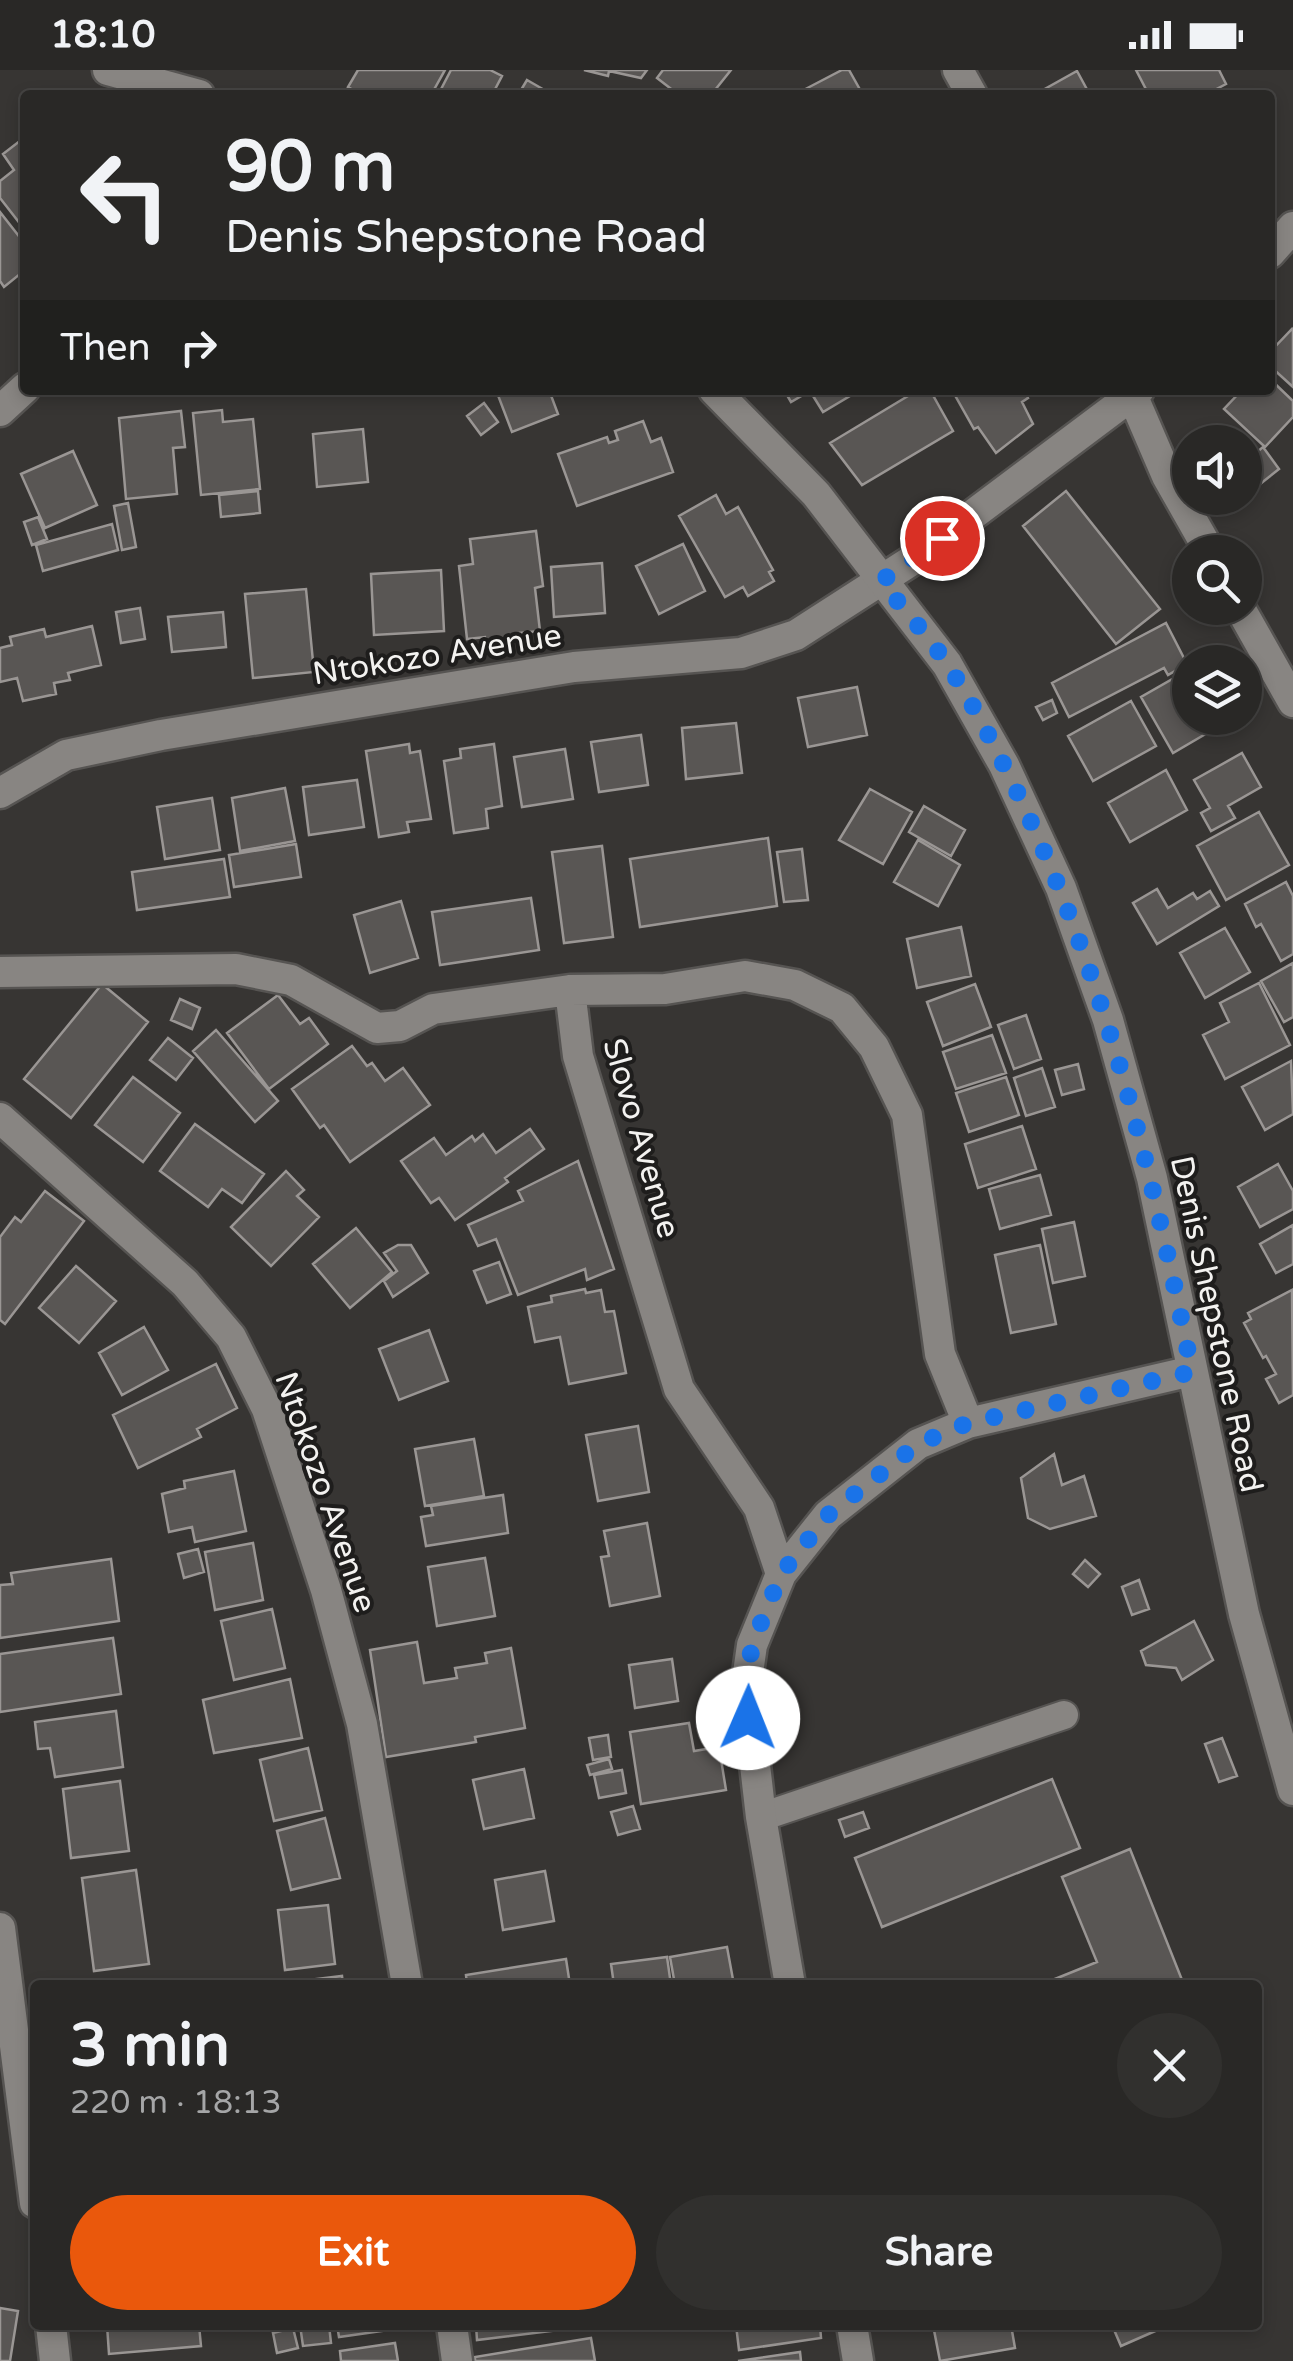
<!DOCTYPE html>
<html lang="en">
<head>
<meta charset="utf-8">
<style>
  body { margin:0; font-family:"Varela Round",sans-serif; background:#31302e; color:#f1f3f6; height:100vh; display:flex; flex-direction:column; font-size:38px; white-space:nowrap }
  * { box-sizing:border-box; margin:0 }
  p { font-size:32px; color:#a5a6a7 }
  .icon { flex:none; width:55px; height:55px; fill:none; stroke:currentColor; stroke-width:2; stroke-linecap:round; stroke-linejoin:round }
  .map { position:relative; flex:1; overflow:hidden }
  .details { position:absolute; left:30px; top:1910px; width:1232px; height:350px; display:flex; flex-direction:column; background:#292826; border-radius:10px; box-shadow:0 5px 15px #0003,0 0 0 2px #454443 }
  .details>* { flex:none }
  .banner { position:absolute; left:20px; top:20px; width:1255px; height:305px; border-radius:10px; box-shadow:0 5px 15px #0003,0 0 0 2px #454443; background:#292826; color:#f1f3f6; overflow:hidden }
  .tools { position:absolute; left:1172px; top:355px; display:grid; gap:20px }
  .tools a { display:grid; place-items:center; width:90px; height:90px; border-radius:50%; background:#292826; box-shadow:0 5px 15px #0003,0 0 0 2px #454443; font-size:50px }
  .pin { position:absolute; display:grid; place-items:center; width:85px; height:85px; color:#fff; margin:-42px; border:5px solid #fff; border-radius:50%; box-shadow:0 2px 10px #0007 }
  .me { position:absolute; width:110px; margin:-55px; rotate:1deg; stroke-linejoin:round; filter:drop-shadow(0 0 8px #0008) }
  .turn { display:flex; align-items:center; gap:35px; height:210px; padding:0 40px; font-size:45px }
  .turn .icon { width:130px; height:130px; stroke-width:2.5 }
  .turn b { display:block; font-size:70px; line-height:85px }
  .then { display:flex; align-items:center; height:95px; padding:0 40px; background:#0003; gap:20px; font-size:38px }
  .round { display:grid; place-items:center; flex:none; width:105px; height:105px; border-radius:52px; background:#31302e }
  .head { display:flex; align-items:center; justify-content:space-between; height:170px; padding:0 40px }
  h1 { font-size:60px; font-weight:800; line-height:75px }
  .button { display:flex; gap:20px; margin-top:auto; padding:20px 40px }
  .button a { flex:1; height:115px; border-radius:60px; background:#ea580c; color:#fff; font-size:40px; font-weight:800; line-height:115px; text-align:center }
  .button a+a { background:#31302e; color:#f1f3f6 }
  .status { display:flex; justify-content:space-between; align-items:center; height:70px; padding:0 50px; background:#292826; direction:ltr }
  .status svg { height:28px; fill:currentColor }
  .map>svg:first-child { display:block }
</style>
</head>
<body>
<div class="status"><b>18:10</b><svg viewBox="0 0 49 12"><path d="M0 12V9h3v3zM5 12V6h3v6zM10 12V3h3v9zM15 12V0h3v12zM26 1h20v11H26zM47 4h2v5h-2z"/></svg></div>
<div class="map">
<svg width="1293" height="2291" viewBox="0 0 1293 2291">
  <rect width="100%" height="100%" fill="#373533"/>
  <!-- building -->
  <path fill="#595654" stroke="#9a9694" stroke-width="2.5" d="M 358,0 L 445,0 L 431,25 L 362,25 L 348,17 Z
    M 451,0 L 490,0 L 502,6 L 492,25 L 438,25 Z
    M 584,0 L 647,0 L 641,8 L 609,1 L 608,6 Z
    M 663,0 L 731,0 L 711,25 L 679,25 L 657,8 Z
    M 842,0 L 849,0 L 863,25 L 794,25 Z
    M 1136,0 L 1219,0 L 1226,14 L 1205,25 L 1149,25 Z
    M 1077,1 L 1090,25 L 1034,25 Z
    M 527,10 L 553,25 L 518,25 Z
    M 25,67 L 25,160 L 0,128 L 0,111 L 14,100 L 3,84 Z
    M 0,142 L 25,174 L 25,200 L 4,217 L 0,211 Z
    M 1292,259 L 1293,261 L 1293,317 L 1270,296 L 1270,282 Z
    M 1270,309 L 1293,331 L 1293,347 L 1265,377 L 1224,339 L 1242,320 L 1270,320 Z
    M 496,320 L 549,320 L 558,344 L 512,362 Z
    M 784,320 L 860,320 L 823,342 L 810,321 L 791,332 Z
    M 918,320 L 930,320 L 953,361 L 862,415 L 830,373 Z
    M 952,320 L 1024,320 L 1028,328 L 1022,332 L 1033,354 L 996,383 L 978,357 L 974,359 Z
    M 484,333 L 498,352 L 481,365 L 467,346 Z
    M 222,340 L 223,352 L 253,349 L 260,419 L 201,425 L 193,343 Z
    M 181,341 L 185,377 L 173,378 L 177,424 L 126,429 L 119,348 Z
    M 643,351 L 651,372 L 661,368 L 673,402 L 577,436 L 558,384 L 607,367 L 609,373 L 618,370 L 615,361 Z
    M 363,359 L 368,412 L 317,417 L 313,364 Z
    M 1263,377 L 1279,399 L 1245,426 L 1245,392 Z
    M 73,381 L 97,435 L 45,458 L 21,404 Z
    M 258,421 L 260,443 L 221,447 L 219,425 Z
    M 1066,421 L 1160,539 L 1116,574 L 1023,456 Z
    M 716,425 L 726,444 L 738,437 L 773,500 L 769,502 L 774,511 L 748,526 L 743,517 L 725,527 L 679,446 Z
    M 128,433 L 136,477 L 122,480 L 114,436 Z
    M 38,447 L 47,469 L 32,475 L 24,452 Z
    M 112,454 L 118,480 L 43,501 L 36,475 Z
    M 536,461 L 543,516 L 535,518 L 540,561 L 520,563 L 520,568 L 486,572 L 485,567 L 467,569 L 459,496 L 473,494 L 470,469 Z
    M 683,474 L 705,521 L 659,544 L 636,496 Z
    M 602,493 L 605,543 L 554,547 L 551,497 Z
    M 441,500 L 444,561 L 374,565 L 371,504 Z
    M 306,519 L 314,602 L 253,608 L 245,524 Z
    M 140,538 L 145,569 L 121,573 L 116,542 Z
    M 223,542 L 226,577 L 172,582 L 168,547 Z
    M 1166,553 L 1187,594 L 1168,605 L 1164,598 L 1069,647 L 1052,613 Z
    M 92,556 L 101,595 L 68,603 L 70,610 L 54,613 L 56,624 L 23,631 L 17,608 L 0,612 L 0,578 L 12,575 L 10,567 L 44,559 L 46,567 Z
    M 1190,599 L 1190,648 L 1208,648 L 1214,659 L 1173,683 L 1141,627 Z
    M 857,617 L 867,665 L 808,677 L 798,628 Z
    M 1052,630 L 1057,643 L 1043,650 L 1036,637 Z
    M 1131,631 L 1156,676 L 1093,711 L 1068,666 Z
    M 736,653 L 742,703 L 686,709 L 682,658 Z
    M 641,665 L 648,715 L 599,722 L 591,672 Z
    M 409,674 L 410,683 L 420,681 L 431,749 L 407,752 L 409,762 L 379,767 L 366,681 Z
    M 494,674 L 502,736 L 486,739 L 488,758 L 454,763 L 444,691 L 461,688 L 460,679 Z
    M 565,679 L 573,729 L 522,737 L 514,687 Z
    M 1242,683 L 1261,717 L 1228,736 L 1235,748 L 1211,761 L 1201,743 L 1210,738 L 1194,710 Z
    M 1166,700 L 1187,740 L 1130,772 L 1108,733 Z
    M 357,710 L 364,757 L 309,765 L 303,717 Z
    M 285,718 L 295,771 L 240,781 L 232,728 Z
    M 870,719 L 912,742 L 883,794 L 839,770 Z
    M 212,728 L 220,780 L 165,789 L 157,737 Z
    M 924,736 L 965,760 L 951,786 L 909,762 Z
    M 1259,742 L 1289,795 L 1226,830 L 1197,776 Z
    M 768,768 L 777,836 L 640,857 L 630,789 Z
    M 918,770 L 960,795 L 938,836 L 894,812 Z
    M 296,774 L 301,807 L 234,817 L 229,785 Z
    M 602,776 L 613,867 L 564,873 L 552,782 Z
    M 802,779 L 808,830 L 784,832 L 777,782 Z
    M 224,789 L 230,827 L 137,840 L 132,802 Z
    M 1286,812 L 1293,826 L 1293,884 L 1281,891 L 1261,854 L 1256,857 L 1245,834 Z
    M 1157,819 L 1168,838 L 1193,823 L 1197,829 L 1210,821 L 1219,836 L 1157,874 L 1133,833 Z
    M 531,828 L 539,880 L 440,895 L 432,842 Z
    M 401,831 L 418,888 L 370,903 L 354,845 Z
    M 961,857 L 971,906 L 917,918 L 907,869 Z
    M 1225,858 L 1250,902 L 1205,928 L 1180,883 Z
    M 1293,893 L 1293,947 L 1284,952 L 1261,911 Z
    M 1259,913 L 1290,975 L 1225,1009 L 1203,965 L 1229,952 L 1220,933 Z
    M 102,914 L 148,952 L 71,1048 L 24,1009 Z
    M 975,914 L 991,957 L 943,976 L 927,932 Z
    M 278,925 L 300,954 L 309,948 L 328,974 L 269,1019 L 227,963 Z
    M 180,929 L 200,938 L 192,959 L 171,950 Z
    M 1026,945 L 1041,989 L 1014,999 L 998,955 Z
    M 216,960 L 278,1031 L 255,1052 L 193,981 Z
    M 992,965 L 1006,1003 L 956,1019 L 943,982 Z
    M 168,968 L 193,988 L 176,1010 L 150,990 Z
    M 352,976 L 367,996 L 372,993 L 385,1011 L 403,998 L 430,1035 L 350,1092 L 324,1055 L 320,1058 L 292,1019 Z
    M 1291,991 L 1293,1044 L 1265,1060 L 1242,1017 Z
    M 1078,994 L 1084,1019 L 1062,1025 L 1055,1000 Z
    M 1042,998 L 1055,1037 L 1026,1046 L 1014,1008 Z
    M 133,1007 L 180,1043 L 143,1092 L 95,1055 Z
    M 1006,1007 L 1019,1045 L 969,1062 L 956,1023 Z
    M 195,1054 L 264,1104 L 242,1133 L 222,1119 L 208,1137 L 160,1101 Z
    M 1022,1056 L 1036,1099 L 978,1118 L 965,1074 Z
    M 530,1059 L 544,1079 L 505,1108 L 508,1112 L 455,1150 L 439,1128 L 431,1133 L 401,1091 L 434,1068 L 446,1085 L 472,1066 L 475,1071 L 483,1064 L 496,1083 Z
    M 578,1091 L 614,1199 L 587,1210 L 585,1199 L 518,1225 L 496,1169 L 478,1176 L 468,1155 L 523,1131 L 518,1121 Z
    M 1278,1094 L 1293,1121 L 1293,1139 L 1260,1157 L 1238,1117 Z
    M 286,1101 L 304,1120 L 297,1126 L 319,1147 L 271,1196 L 231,1157 Z
    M 1040,1105 L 1051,1145 L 1000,1159 L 989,1119 Z
    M 45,1121 L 84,1151 L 5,1254 L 0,1250 L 0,1167 L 15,1147 L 21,1152 Z
    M 1074,1152 L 1085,1206 L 1053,1213 L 1042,1159 Z
    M 1293,1155 L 1293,1194 L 1276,1203 L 1260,1174 Z
    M 356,1158 L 392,1202 L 350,1238 L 313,1194 Z
    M 398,1175 L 411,1175 L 428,1203 L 393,1227 L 384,1211 L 397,1201 L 384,1183 Z
    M 1040,1175 L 1056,1254 L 1011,1263 L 995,1185 Z
    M 499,1192 L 511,1224 L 487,1233 L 474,1201 Z
    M 76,1196 L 116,1231 L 79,1273 L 39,1238 Z
    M 585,1219 L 586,1223 L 601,1220 L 605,1242 L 614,1241 L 626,1303 L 569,1314 L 560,1267 L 535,1272 L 528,1237 L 552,1232 L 551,1226 Z
    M 1292,1220 L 1293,1325 L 1279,1333 L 1266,1309 L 1276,1304 L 1266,1286 L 1263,1288 L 1244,1253 L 1251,1249 L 1248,1243 Z
    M 144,1257 L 168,1300 L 122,1325 L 99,1283 Z
    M 429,1260 L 448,1311 L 399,1330 L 379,1279 Z
    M 216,1294 L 237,1338 L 197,1359 L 201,1367 L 138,1398 L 113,1345 Z
    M 638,1356 L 649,1422 L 598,1431 L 586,1365 Z
    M 474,1369 L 484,1426 L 425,1436 L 415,1379 Z
    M 1054,1384 L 1062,1415 L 1084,1406 L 1096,1446 L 1050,1459 L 1028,1448 L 1021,1408 Z
    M 234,1401 L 246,1461 L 195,1472 L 192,1457 L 169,1462 L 162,1424 L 185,1418 L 184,1411 Z
    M 503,1425 L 508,1463 L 426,1476 L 421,1447 L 433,1445 L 431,1436 Z
    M 647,1453 L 660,1526 L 610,1536 L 601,1487 L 609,1486 L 604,1461 Z
    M 253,1473 L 263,1530 L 215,1540 L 205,1482 Z
    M 198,1479 L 204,1502 L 184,1508 L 178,1484 Z
    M 485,1488 L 495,1546 L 437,1556 L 428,1497 Z
    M 111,1489 L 119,1551 L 0,1568 L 0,1515 L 13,1514 L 11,1503 Z
    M 1085,1490 L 1100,1504 L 1088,1517 L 1073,1504 Z
    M 1139,1510 L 1149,1539 L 1132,1545 L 1122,1517 Z
    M 272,1539 L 285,1598 L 234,1610 L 221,1551 Z
    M 1194,1551 L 1213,1590 L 1182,1610 L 1176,1598 L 1146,1595 L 1141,1581 Z
    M 113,1568 L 121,1624 L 0,1642 L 0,1584 Z
    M 417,1572 L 424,1613 L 457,1608 L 455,1598 L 487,1593 L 485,1583 L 511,1578 L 525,1658 L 475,1667 L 476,1672 L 386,1687 L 370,1580 Z
    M 672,1589 L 678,1631 L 635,1638 L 629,1595 Z
    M 290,1609 L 302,1668 L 214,1683 L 203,1630 Z
    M 116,1641 L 123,1697 L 55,1707 L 50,1678 L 38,1679 L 35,1652 Z
    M 689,1653 L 694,1681 L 719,1677 L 726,1720 L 641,1734 L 630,1662 Z
    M 608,1665 L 611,1687 L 593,1690 L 589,1668 Z
    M 1222,1668 L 1237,1706 L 1219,1712 L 1205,1674 Z
    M 308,1678 L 322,1740 L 274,1751 L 260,1690 Z
    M 609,1689 L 612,1699 L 590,1705 L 587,1695 Z
    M 524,1699 L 534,1748 L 484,1759 L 473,1710 Z
    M 622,1700 L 626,1723 L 599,1728 L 594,1705 Z
    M 1052,1709 L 1080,1778 L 882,1857 L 855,1788 Z
    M 120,1711 L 129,1781 L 71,1788 L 63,1719 Z
    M 633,1736 L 640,1759 L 618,1765 L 611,1742 Z
    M 863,1742 L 869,1758 L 845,1767 L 839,1750 Z
    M 325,1748 L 340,1808 L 291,1820 L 277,1761 Z
    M 1130,1779 L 1184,1915 L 1040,1915 L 1097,1892 L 1062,1807 Z
    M 136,1800 L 149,1894 L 94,1901 L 82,1808 Z
    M 545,1801 L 554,1851 L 503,1860 L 495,1810 Z
    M 328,1835 L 335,1894 L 285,1900 L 278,1840 Z
    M 727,1877 L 734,1915 L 675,1915 L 670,1887 Z
    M 667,1887 L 671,1915 L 614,1915 L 611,1894 Z
    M 566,1889 L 570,1915 L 467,1915 L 466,1905 Z
    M 342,1906 L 343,1915 L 293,1915 L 292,1912 Z
    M 0,2238 L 18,2241 L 10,2291 L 0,2291 Z
    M 107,2255 L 199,2255 L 201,2276 L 109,2284 Z
    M 300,2255 L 329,2255 L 331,2273 L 303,2276 Z
    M 337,2255 L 395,2255 L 396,2259 L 339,2267 Z
    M 476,2255 L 600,2255 L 477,2270 Z
    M 736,2255 L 820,2255 L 821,2268 L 739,2280 Z
    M 933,2255 L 1011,2255 L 1015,2278 L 940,2291 Z
    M 1112,2255 L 1169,2255 L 1121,2276 Z
    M 293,2258 L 298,2278 L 277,2283 L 273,2263 Z
    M 591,2268 L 595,2291 L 475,2291 L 475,2287 Z
    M 395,2273 L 398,2291 L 341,2291 L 340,2281 Z
    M 800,2282 L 801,2291 L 738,2291 Z"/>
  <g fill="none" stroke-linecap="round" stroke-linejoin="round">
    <!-- lane casing -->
    <g stroke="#565452" stroke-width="32">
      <path id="lane" d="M 761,1747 L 1064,1645"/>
    </g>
    <!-- street casing -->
    <g stroke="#565452" stroke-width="35">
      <path id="street" d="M 958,0 L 972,25
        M 1270,183 L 1293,157
        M 1130,320 L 1167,406 L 1210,482
        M 0,341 L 25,318
        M 1240,538 L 1293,632
        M 0,723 L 66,685 L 161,665 L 574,597 L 741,583 L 796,565 L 911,491 L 1139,320
        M 0,902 L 236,899 L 291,910 L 377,958 L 400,956 L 433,939 L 570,920
        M 0,1048 L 185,1213 L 231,1267 L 267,1339 L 326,1520 L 362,1654 L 407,1915
        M 781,1504 L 759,1438 L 679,1319 L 578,986 L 570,920 L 665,919 L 745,906 L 795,915 L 842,938 L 874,977 L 907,1045 L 940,1284 L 968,1353
        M 0,1858 L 35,2133
        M 790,1915 L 761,1747 L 746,1617 L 752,1575 L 781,1504 L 828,1445 L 918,1374 L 968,1353 L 1192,1301
        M 51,2255 L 55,2291
        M 452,2255 L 457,2291
        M 852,2255 L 858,2291"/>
    </g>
    <!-- secondary casing -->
    <g stroke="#565452" stroke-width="35">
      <path id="secondary" d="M 108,0 L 199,25
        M 714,320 L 816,424 L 947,594 L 1004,695 L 1061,818 L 1108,950 L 1152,1108 L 1244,1544 L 1293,1720"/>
    </g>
    <!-- lane -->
    <use href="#lane" stroke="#888582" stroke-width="28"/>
    <!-- street -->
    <use href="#street" stroke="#888582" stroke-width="30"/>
    <!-- secondary -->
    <use href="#secondary" stroke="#888582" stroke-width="30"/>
  </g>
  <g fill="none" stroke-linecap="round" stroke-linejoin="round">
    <!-- route -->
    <path stroke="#1a73e8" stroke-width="18" stroke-dasharray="0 32.4" d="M 748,1648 L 746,1616 L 752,1575 L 781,1504 L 828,1445 L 918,1374 L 968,1353 L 1192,1302 C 1153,1104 1106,911 1020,728 C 998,683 975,636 947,594 C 928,565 903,539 881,511 L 942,468"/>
  </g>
  <g text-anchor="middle" stroke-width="8" stroke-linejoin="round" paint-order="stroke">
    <!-- street labels -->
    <g font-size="32" fill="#f3f2f0" stroke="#1e1d1c">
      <text transform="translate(437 584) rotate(-9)" y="11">Ntokozo Avenue</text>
      <text transform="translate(642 1068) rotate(74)" y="11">Slovo Avenue</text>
      <text transform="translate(1217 1254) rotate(78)" y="11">Denis Shepstone Road</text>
      <text transform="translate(326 1422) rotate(71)" y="11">Ntokozo Avenue</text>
    </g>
  </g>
</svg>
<div class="tools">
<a><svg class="icon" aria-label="sound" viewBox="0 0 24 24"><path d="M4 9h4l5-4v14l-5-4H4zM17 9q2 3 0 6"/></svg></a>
<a><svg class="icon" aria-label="search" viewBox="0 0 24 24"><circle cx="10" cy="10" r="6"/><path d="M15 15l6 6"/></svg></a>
<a><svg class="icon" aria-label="layers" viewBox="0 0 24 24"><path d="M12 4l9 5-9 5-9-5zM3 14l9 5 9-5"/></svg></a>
</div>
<div class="pin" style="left:942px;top:468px;background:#d93025"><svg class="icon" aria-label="arrive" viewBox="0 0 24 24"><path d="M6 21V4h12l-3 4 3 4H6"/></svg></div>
<svg class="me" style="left:748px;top:1648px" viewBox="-20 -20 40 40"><circle r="19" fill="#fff"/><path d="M0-13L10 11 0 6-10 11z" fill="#1a73e8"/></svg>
<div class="banner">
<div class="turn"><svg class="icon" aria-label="left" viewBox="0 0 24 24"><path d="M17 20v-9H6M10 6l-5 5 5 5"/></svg><div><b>90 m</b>Denis Shepstone Road</div></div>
<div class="then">Then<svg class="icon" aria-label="right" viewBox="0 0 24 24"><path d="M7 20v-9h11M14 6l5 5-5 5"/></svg></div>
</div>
<section class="details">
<div class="head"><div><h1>3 min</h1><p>220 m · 18:13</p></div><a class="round"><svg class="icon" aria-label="close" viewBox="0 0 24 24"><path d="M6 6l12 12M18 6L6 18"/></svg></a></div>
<div class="button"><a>Exit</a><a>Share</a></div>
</section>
</div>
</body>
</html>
